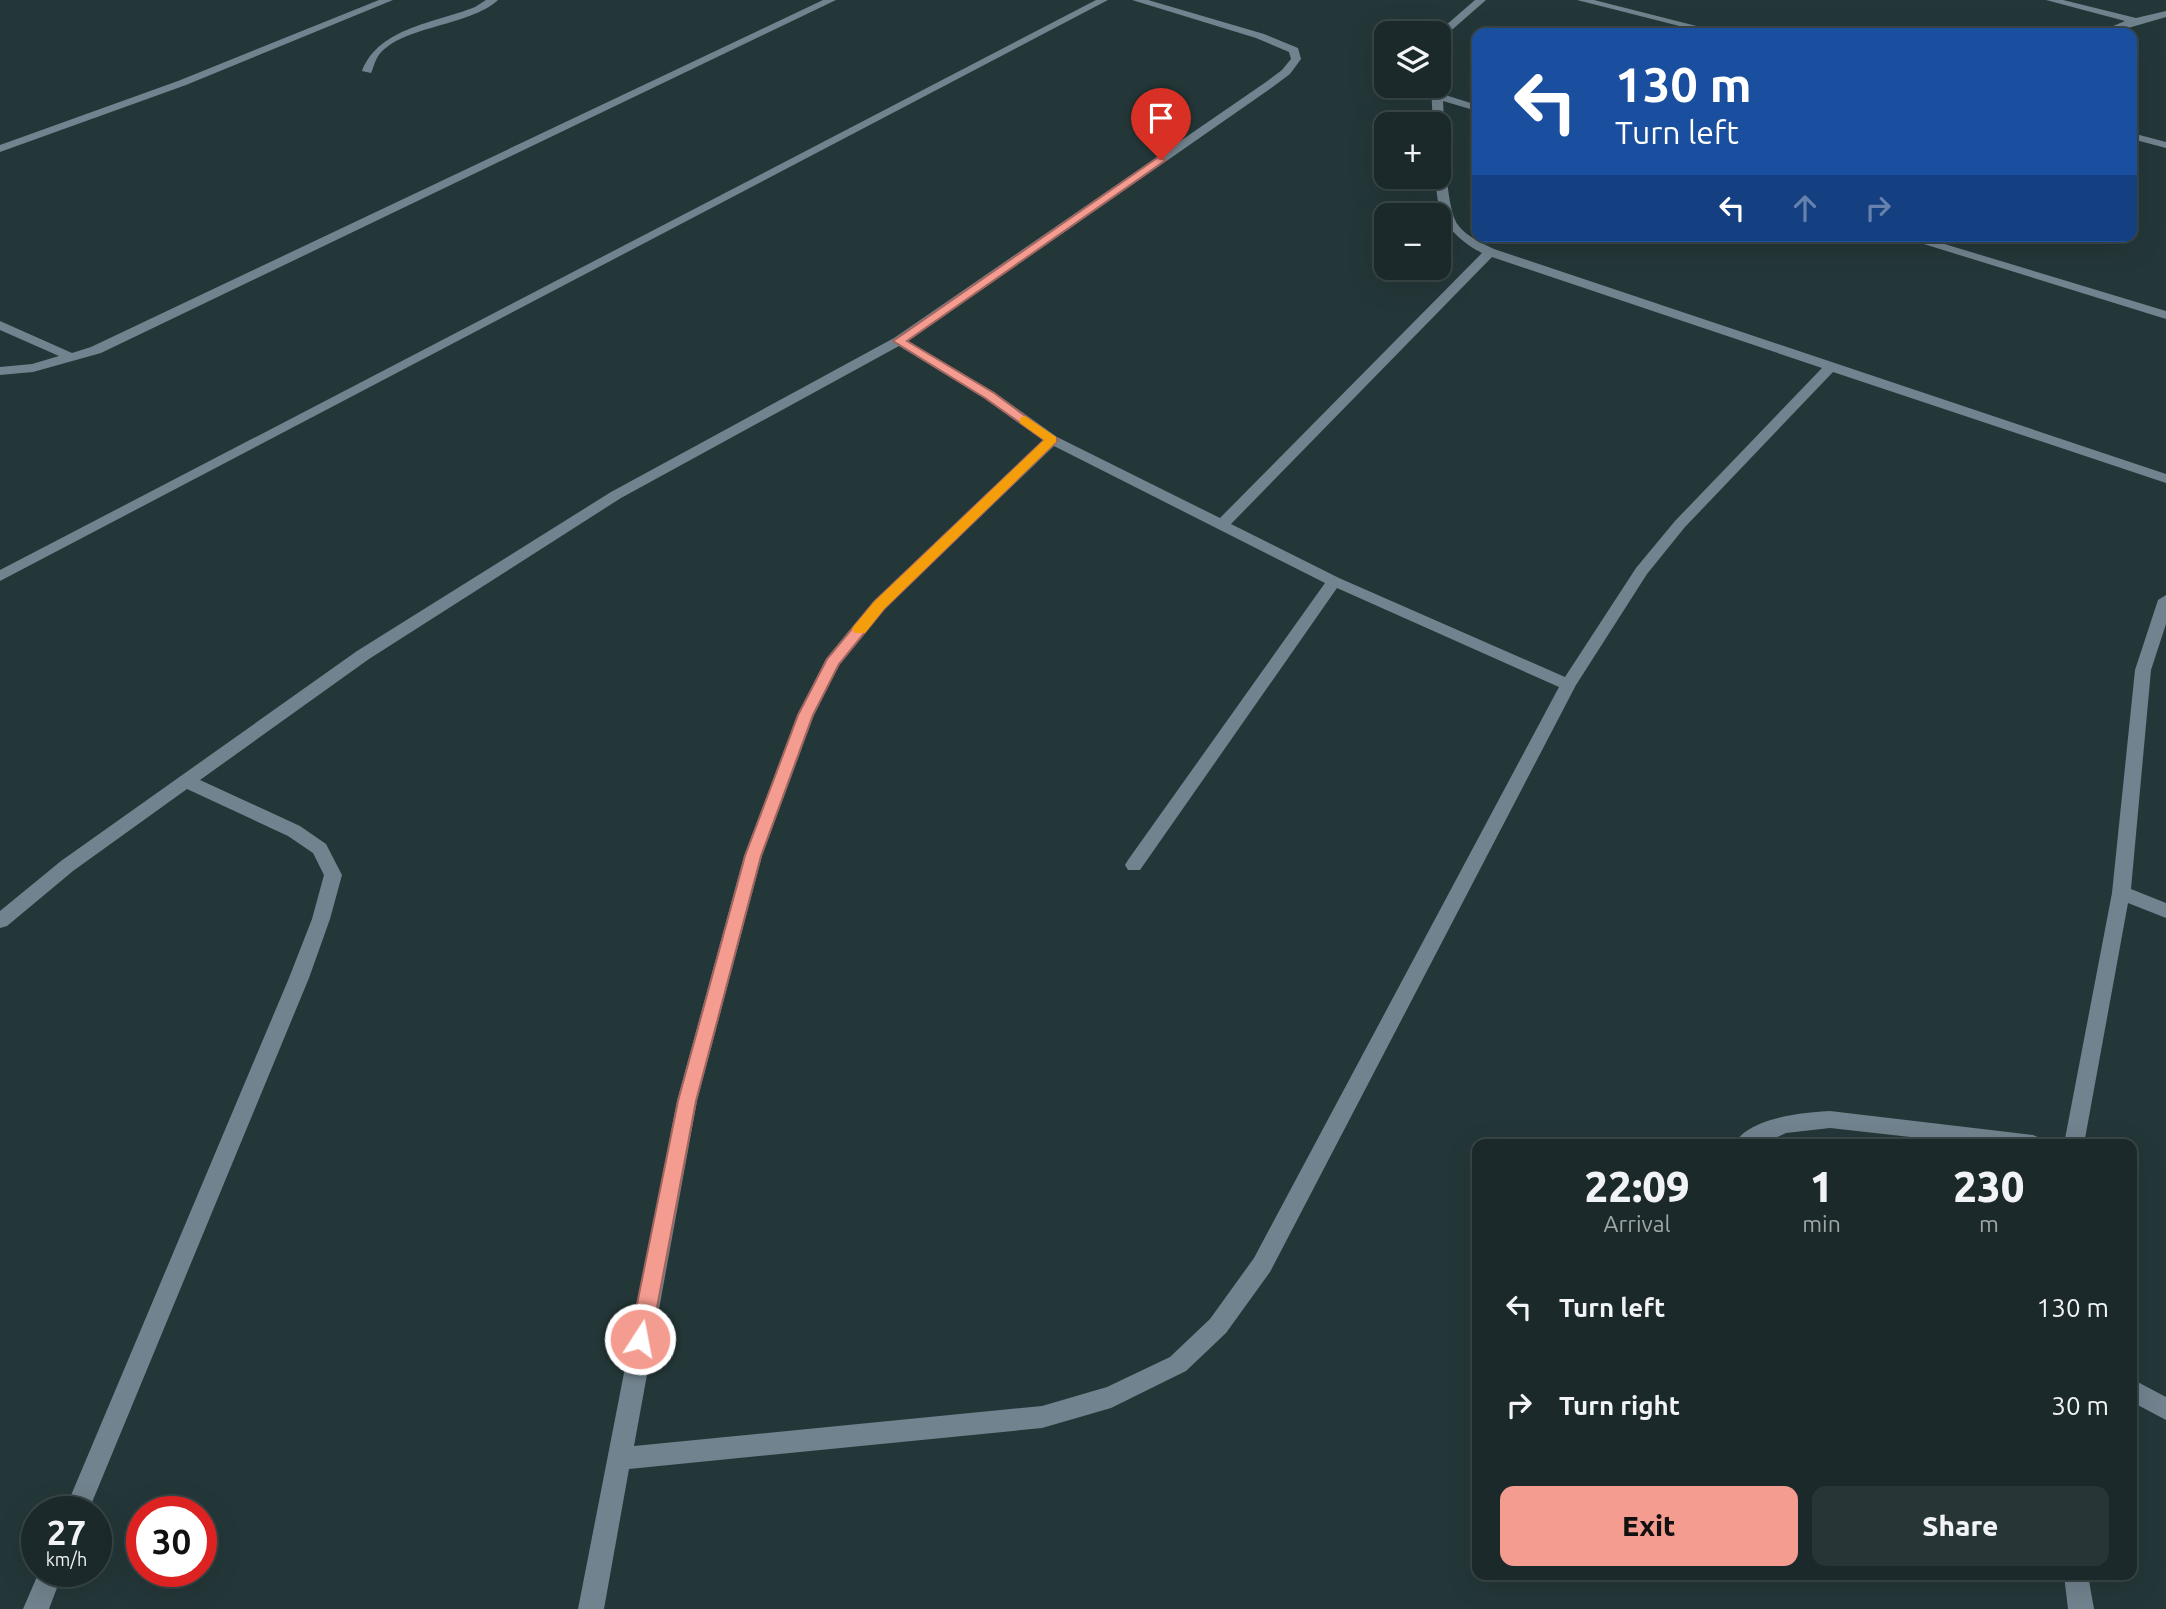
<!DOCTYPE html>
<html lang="en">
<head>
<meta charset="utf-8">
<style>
  body { margin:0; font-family:Ubuntu,sans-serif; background:#283536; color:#f1f3f6; height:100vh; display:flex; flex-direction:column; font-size:26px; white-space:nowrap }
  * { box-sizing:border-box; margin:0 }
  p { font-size:23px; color:#a0a6a8 }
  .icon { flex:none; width:38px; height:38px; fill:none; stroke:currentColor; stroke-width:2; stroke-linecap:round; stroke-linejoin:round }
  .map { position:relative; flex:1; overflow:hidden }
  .details { position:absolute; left:1472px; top:1139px; width:665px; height:441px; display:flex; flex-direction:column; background:#1b292a; border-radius:14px; box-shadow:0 7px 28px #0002,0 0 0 2px #394547 }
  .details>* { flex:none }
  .guide { position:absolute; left:1472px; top:28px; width:665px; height:214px; border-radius:14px; box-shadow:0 7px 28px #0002,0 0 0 2px #394547; background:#1a4fa0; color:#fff; overflow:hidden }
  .tools { position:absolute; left:1374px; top:21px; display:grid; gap:14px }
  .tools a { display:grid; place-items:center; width:77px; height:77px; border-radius:14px; background:#1b292a; box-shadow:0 7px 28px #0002,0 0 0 2px #394547; font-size:35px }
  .speed { position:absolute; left:21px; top:1496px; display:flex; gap:14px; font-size:35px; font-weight:700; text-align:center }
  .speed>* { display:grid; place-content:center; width:91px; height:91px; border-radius:50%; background:#1b292a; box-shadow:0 7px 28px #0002,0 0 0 2px #394547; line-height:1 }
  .speed small { font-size:18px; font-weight:400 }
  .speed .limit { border:10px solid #d22; background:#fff; color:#111 }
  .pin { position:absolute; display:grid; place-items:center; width:60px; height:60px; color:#fff; margin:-72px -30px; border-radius:50% 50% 50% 0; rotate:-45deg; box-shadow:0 0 7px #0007 }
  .pin .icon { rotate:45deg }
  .me { position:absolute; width:77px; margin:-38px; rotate:11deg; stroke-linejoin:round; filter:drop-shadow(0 0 5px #0008) }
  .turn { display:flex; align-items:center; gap:24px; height:147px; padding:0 28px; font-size:32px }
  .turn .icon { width:91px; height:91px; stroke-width:2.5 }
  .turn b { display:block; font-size:49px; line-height:60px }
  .lanes { display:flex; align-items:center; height:66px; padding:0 28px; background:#0003; justify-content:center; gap:35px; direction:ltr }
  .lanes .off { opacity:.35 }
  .eta { display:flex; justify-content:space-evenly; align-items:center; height:119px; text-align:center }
  .eta b { font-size:42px; font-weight:800; line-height:49px }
  .cta { display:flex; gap:14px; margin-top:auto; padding:14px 28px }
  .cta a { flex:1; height:80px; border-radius:14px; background:#f59c91; color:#111; font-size:28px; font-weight:800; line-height:80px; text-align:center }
  .cta a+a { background:#283536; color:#f1f3f6 }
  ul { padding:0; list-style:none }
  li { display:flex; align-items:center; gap:21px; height:98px; padding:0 28px }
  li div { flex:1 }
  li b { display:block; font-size:26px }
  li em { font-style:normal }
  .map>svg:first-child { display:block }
</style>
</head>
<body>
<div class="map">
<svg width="2166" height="1609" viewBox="0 0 2166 1609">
  <rect width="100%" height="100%" fill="#243738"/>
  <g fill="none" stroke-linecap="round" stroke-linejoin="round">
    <!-- minor -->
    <path fill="#71838e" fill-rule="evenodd" d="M 379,0 L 393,0 L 186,85 L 0,152 L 0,145 L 178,81 Z
      M 486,0 L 498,0 C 469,27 396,26 377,58 C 374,63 373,69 371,73 L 362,71 C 379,27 436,23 475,7 Z
      M 823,0 L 836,0 L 101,353 L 33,372 L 0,375 L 0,367 L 32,364 L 59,356 L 0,330 L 0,321 L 72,353 L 91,347 Z
      M 1096,0 L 1108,0 L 0,581 L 0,570 Z
      M 1132,0 L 1148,0 L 1264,34 L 1298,48 L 1301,59 L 1290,74 L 1274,86 L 908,341 L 994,392 L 1057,437 L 1220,518 L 1482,253 C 1422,221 1438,182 1438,124 L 1433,124 L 1431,86 L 1438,86 L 1438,83 L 1442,94 L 1477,105 L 1477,111 L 1443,101 C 1445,129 1444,205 1458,225 C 1467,237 1482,243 1494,249 L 2166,474 L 2166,483 L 1833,372 L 1685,527 L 1647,574 L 1576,685 L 1270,1272 L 1226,1333 L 1186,1371 L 1111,1408 L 1042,1428 L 629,1469 L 604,1609 L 578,1609 L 677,1101 L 744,856 L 798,715 L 826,659 L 873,602 L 1043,440 L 984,398 L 899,346 L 621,498 L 369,659 L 200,780 L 300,826 L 326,844 L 342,875 L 330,919 L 309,978 L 88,1512 L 64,1512 L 289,978 L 312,919 L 324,875 L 313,853 L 288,836 L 187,789 L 73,871 L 7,926 L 0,928 L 0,911 L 61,861 L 357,651 L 611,492 L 894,338 L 1266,82 L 1282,70 L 1291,59 L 1289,52 L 1256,38 ZM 1492,257 L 1822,368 L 1675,521 L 1636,568 L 1565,677 L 1339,578 L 1231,524 ZM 1054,446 L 1325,583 L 1128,860 L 1125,865 L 1128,870 L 1140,870 L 1337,588 L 1559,687 L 1254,1258 L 1210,1319 L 1170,1357 L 1107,1387 L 1042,1406 L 634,1446 L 697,1101 L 762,856 L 814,715 L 839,665 L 885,608 Z
      M 1475,0 L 1486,0 L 1438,42 L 1437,33 Z
      M 1577,0 L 1594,0 L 1724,33 L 1707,33 Z
      M 2046,0 L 2063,0 L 2136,18 L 2166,11 L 2166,17 L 2111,33 L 2097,33 L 2125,21 Z
      M 2132,133 L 2166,142 L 2166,148 L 2132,139 Z
      M 1898,236 L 1918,236 L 2166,311 L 2166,319 Z
      M 2166,595 L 2166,624 L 2151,670 L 2131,889 L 2166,903 L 2166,918 L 2128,903 L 2084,1144 L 2064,1144 L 2112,893 L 2135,670 L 2158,600 Z
      M 1830,1111 L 2033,1135 L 2040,1138 L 2043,1144 L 1973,1144 L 1830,1128 L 1786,1133 L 1762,1144 L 1735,1144 C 1747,1118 1805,1112 1830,1111 Z
      M 2132,1379 L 2166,1397 L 2166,1420 L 2132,1402 Z
      M 39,1572 L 63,1572 L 49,1609 L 23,1609 Z
      M 2064,1575 L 2088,1575 L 2094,1609 L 2068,1609 Z"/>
  </g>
  <!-- route -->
  <path fill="#f59c91" stroke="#9f655e" stroke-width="2" d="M 1157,158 L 1166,160 L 907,341 L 994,393 L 1058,440 L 884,609 L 839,664 L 813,715 L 761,856 L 696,1101 L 651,1339 L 648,1345 L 640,1348 L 633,1345 L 630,1339 L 678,1101 L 745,856 L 798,715 L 827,659 L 874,602 L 1044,440 L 985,398 L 893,341 Z"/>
  <!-- slow -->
  <path fill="#f59e0b" d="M 1025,416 L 1056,437 L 1056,442 L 884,609 L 865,633 L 854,633 L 852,629 L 854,626 L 874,602 L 1044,440 L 1020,423 L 1020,418 Z"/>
</svg>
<div class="tools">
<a><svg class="icon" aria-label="layers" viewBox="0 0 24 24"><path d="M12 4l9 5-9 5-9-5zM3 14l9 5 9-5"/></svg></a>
<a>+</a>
<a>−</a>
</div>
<div class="speed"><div>27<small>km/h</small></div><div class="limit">30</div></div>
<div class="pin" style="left:1161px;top:160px;background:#d93025"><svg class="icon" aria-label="arrive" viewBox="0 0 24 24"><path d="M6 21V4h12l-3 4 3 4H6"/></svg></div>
<svg class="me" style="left:640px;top:1339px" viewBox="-20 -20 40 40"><circle r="17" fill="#f59c91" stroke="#fff" stroke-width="3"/><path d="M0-11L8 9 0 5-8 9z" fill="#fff"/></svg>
<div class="guide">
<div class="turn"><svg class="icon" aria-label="left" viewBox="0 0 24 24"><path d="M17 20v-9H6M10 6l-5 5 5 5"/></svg><div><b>130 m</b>Turn left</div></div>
<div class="lanes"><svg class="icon" aria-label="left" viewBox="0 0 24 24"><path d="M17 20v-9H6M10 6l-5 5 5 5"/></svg><svg class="icon off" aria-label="ahead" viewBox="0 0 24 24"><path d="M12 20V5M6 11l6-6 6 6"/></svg><svg class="icon off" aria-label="right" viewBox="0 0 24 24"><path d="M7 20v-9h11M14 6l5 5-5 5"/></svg></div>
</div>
<section class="details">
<div class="eta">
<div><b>22:09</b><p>Arrival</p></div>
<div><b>1</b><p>min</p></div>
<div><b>230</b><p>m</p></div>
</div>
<ul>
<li><svg class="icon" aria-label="left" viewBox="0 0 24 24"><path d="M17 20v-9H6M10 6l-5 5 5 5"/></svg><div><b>Turn left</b></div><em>130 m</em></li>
<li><svg class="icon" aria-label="right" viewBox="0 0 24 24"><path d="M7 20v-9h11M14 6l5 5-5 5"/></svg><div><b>Turn right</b></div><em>30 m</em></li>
</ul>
<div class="cta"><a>Exit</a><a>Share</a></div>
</section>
</div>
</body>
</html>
